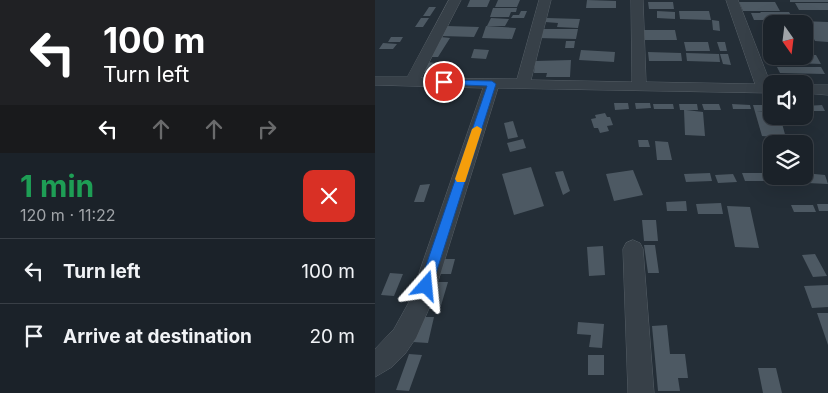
<!DOCTYPE html>
<html lang="en">
<head>
<meta charset="utf-8">
<style>
  body { margin:0; font-family:Inter,sans-serif; background:#242a31; color:#f1f3f6; height:100vh; display:flex; flex-direction:column; font-size:19px; white-space:nowrap }
  * { box-sizing:border-box; margin:0 }
  p { font-size:16px; color:#a0a4a8 }
  .icon { flex:none; width:28px; height:28px; fill:none; stroke:currentColor; stroke-width:2; stroke-linecap:round; stroke-linejoin:round }
  .map { position:relative; flex:1; overflow:hidden }
  .sheet { display:flex; flex-direction:column; background:#1b2229; width:375px }
  .sheet>* { flex:none }
  .guide { background:#202124; color:#fff; overflow:hidden }
  .needle { width:32px; rotate:166deg }
  .buttons { position:absolute; left:388px; top:15px; display:grid; gap:10px }
  .buttons a { display:grid; place-items:center; width:50px; height:50px; border-radius:10px; background:#1b2229; box-shadow:0 5px 20px #0002,0 0 0 1px #393f46; font-size:25px }
  .pin { position:absolute; display:grid; place-items:center; width:42px; height:42px; color:#fff; margin:-21px; border:2px solid #fff; border-radius:50%; box-shadow:0 1px 5px #0007 }
  .me { position:absolute; width:55px; margin:-28px; rotate:18deg; stroke-linejoin:round; filter:drop-shadow(0 0 4px #0008) }
  .turn { display:flex; align-items:center; gap:18px; height:105px; padding:0 20px; font-size:22px }
  .turn .icon { width:65px; height:65px; stroke-width:2.5 }
  .turn b { display:block; font-size:35px; line-height:42px }
  .lanes { display:flex; align-items:center; height:48px; padding:0 20px; background:#0003; justify-content:center; gap:25px; direction:ltr }
  .lanes .off { opacity:.35 }
  .round { display:grid; place-items:center; flex:none; width:52px; height:52px; border-radius:10px; background:#242a31 }
  .overview { display:flex; align-items:center; justify-content:space-between; height:85px; padding:0 20px }
  h1 { font-size:30px; font-weight:700; line-height:38px; color:#1e9e55 }
  ul { padding:0; list-style:none }
  li { display:flex; align-items:center; gap:15px; height:65px; padding:0 20px; border-top:1px solid #393f46 }
  li div { flex:1 }
  li b { display:block; font-size:19px }
  li em { font-style:normal }
  main { display:flex; flex:1; min-height:0 }
  .map>svg:first-child { display:block }
</style>
</head>
<body>
<main>
<section class="sheet">
<div class="guide">
<div class="turn"><svg class="icon" aria-label="left" viewBox="0 0 24 24"><path d="M17 20v-9H6M10 6l-5 5 5 5"/></svg><div><b>100 m</b>Turn left</div></div>
<div class="lanes"><svg class="icon" aria-label="left" viewBox="0 0 24 24"><path d="M17 20v-9H6M10 6l-5 5 5 5"/></svg><svg class="icon off" aria-label="ahead" viewBox="0 0 24 24"><path d="M12 20V5M6 11l6-6 6 6"/></svg><svg class="icon off" aria-label="ahead" viewBox="0 0 24 24"><path d="M12 20V5M6 11l6-6 6 6"/></svg><svg class="icon off" aria-label="right" viewBox="0 0 24 24"><path d="M7 20v-9h11M14 6l5 5-5 5"/></svg></div>
</div>
<div class="overview"><div><h1>1 min</h1><p>120 m · 11:22</p></div><a class="round" style="background:#d93025;color:#fff"><svg class="icon" aria-label="close" viewBox="0 0 24 24"><path d="M6 6l12 12M18 6L6 18"/></svg></a></div>
<ul>
<li><svg class="icon" aria-label="left" viewBox="0 0 24 24"><path d="M17 20v-9H6M10 6l-5 5 5 5"/></svg><div><b>Turn left</b></div><em>100 m</em></li>
<li><svg class="icon" aria-label="arrive" viewBox="0 0 24 24"><path d="M6 21V4h12l-3 4 3 4H6"/></svg><div><b>Arrive at destination</b></div><em>20 m</em></li>
</ul>
</section>
<div class="map">
<svg width="453" height="393" viewBox="0 0 453 393">
  <rect width="100%" height="100%" fill="#242e37"/>
  <!-- building -->
  <path fill="#4d5963" d="M 95,0 L 115,0 L 112,7 L 92,7 Z
    M 123,0 L 145,0 L 142,7 L 120,7 Z
    M 212,0 L 241,1 L 241,8 L 211,8 Z
    M 415,0 L 453,0 L 453,2 L 415,2 Z
    M 273,2 L 298,2 L 299,9 L 274,9 Z
    M 364,2 L 400,2 L 405,11 L 368,11 Z
    M 420,3 L 453,3 L 453,10 L 424,10 Z
    M 54,7 L 61,7 L 55,16 L 48,16 Z
    M 118,8 L 142,8 L 141,12 L 136,12 L 134,17 L 115,17 Z
    M 146,11 L 152,11 L 149,18 L 136,18 L 138,15 L 144,15 Z
    M 282,11 L 300,12 L 300,19 L 282,18 Z
    M 304,11 L 334,11 L 336,20 L 305,19 Z
    M 385,12 L 414,12 L 419,20 L 379,20 L 376,13 L 386,13 Z
    M 46,18 L 54,18 L 48,27 L 40,27 Z
    M 116,18 L 134,19 L 130,26 L 112,26 Z
    M 172,18 L 205,19 L 203,28 L 182,27 L 183,23 L 170,22 Z
    M 337,20 L 344,21 L 345,31 L 338,30 Z
    M 426,21 L 453,22 L 453,42 L 440,41 L 435,31 L 431,30 Z
    M 72,26 L 104,27 L 99,37 L 67,36 Z
    M 111,26 L 141,28 L 137,39 L 107,38 Z
    M 165,29 L 203,29 L 201,39 L 163,38 Z
    M 266,30 L 300,30 L 302,40 L 267,40 Z
    M 16,37 L 28,37 L 25,42 L 13,42 Z
    M 66,37 L 75,38 L 63,57 L 54,57 Z
    M 191,41 L 200,41 L 199,48 L 190,48 Z
    M 309,42 L 333,42 L 335,51 L 311,51 Z
    M 342,42 L 350,42 L 352,51 L 345,51 Z
    M 8,43 L 22,44 L 18,49 L 4,49 Z
    M 99,49 L 114,50 L 111,59 L 96,58 Z
    M 206,50 L 240,52 L 239,62 L 204,60 Z
    M 273,52 L 306,53 L 307,61 L 274,61 Z
    M 311,53 L 344,54 L 345,62 L 312,61 Z
    M 345,54 L 353,54 L 356,65 L 348,64 Z
    M 433,55 L 441,55 L 446,64 L 418,63 L 416,60 L 436,60 Z
    M 196,60 L 195,77 L 171,77 L 172,73 L 159,73 L 160,61 Z
    M 51,62 L 62,63 L 56,72 L 46,72 Z
    M 402,67 L 446,67 L 450,74 L 405,73 Z
    M 62,68 L 82,69 L 78,76 L 58,75 Z
    M 239,103 L 253,103 L 254,109 L 240,110 Z
    M 260,103 L 275,103 L 276,108 L 261,109 Z
    M 278,104 L 298,104 L 299,109 L 279,109 Z
    M 304,104 L 322,104 L 323,110 L 311,110 L 328,112 L 330,136 L 310,135 L 309,110 L 305,110 Z
    M 327,104 L 344,104 L 346,110 L 329,110 Z
    M 357,104 L 375,105 L 376,109 L 358,109 Z
    M 378,105 L 395,105 L 396,111 L 381,111 L 396,112 L 396,116 L 405,116 L 411,138 L 387,136 Z
    M 447,105 L 450,111 L 433,111 L 430,106 Z
    M 230,113 L 232,117 L 235,117 L 238,125 L 232,126 L 234,131 L 225,133 L 223,128 L 219,128 L 216,119 L 221,118 L 220,115 Z
    M 138,121 L 143,137 L 133,139 L 129,123 Z
    M 148,139 L 151,148 L 135,152 L 132,143 Z
    M 263,140 L 273,140 L 275,147 L 264,147 Z
    M 280,141 L 293,142 L 297,160 L 282,160 Z
    M 156,167 L 169,206 L 139,215 L 127,174 Z
    M 258,170 L 268,195 L 239,201 L 231,174 Z
    M 188,171 L 195,191 L 188,195 L 180,172 Z
    M 335,173 L 337,181 L 311,182 L 309,174 Z
    M 367,173 L 389,173 L 392,181 L 370,181 Z
    M 429,173 L 450,175 L 453,184 L 432,183 Z
    M 358,174 L 362,182 L 343,183 L 340,175 Z
    M 403,176 L 423,176 L 426,184 L 405,183 Z
    M 55,184 L 49,202 L 39,202 L 45,185 Z
    M 311,201 L 312,211 L 292,211 L 291,202 Z
    M 346,203 L 348,214 L 323,214 L 321,204 Z
    M 442,204 L 453,204 L 453,211 L 444,211 Z
    M 416,205 L 438,205 L 441,212 L 419,212 Z
    M 352,206 L 375,207 L 384,248 L 360,247 Z
    M 267,220 L 281,220 L 283,241 L 269,241 Z
    M 269,245 L 280,245 L 284,273 L 273,273 Z
    M 228,246 L 230,275 L 214,276 L 212,247 Z
    M 440,254 L 452,276 L 438,277 L 427,255 Z
    M 68,259 L 80,259 L 76,274 L 63,274 Z
    M 15,273 L 28,274 L 19,296 L 6,295 Z
    M 60,282 L 73,282 L 65,309 L 52,309 Z
    M 453,285 L 453,307 L 437,308 L 429,286 Z
    M 442,313 L 453,313 L 453,345 Z
    M 45,317 L 59,317 L 53,343 L 38,342 Z
    M 203,322 L 229,324 L 227,348 L 214,347 L 216,335 L 202,334 Z
    M 292,325 L 295,354 L 310,354 L 313,378 L 303,378 L 305,391 L 283,391 L 277,326 Z
    M 34,354 L 47,355 L 34,391 L 21,390 Z
    M 213,355 L 229,355 L 229,375 L 213,375 Z
    M 383,368 L 401,368 L 407,393 L 388,393 Z"/>
  <g fill="none" stroke-linecap="round" stroke-linejoin="round">
    <!-- street casing -->
    <g stroke="#555e66" stroke-width="1">
      <path id="street" d="M 74,0 L 86,0 L 46,78 L 142,79 L 164,0 L 176,0 L 156,80 L 257,82 L 256,0 L 268,0 L 271,82 L 380,84 L 351,0 L 363,0 L 396,85 L 396,93 L 123,88 L 56,304 L 41,338 L 30,354 L 17,367 L 0,377 L 0,349 L 19,329 L 34,302 L 108,88 L 0,85 L 0,77 L 32,77 Z
        M 429,85 L 453,85 L 453,95 L 429,93 Z
        M 258,240 L 265,243 L 268,249 L 279,393 L 253,393 L 248,249 L 251,243 Z"/>
    </g>
    <!-- street -->
    <use href="#street" fill="#374048" fill-rule="evenodd"/>
  </g>
  <!-- route -->
  <path fill="#1a73e8" stroke="#114b97" d="M 69,80 L 117,81 L 121,84 L 57,286 L 55,290 L 51,292 L 46,290 L 44,286 L 112,86 L 66,84 L 66,81 Z"/>
  <!-- slow -->
  <path fill="#f59e0b" d="M 102,126 L 107,129 L 91,179 L 90,182 L 82,182 L 80,179 L 97,129 Z"/>
</svg>
<div class="buttons">
<a><svg class="needle" viewBox="-14 -14 28 28"><path d="M0-13l5 13h-10z" fill="#e53935"/><path d="M0 13l5-13h-10z" fill="#a0a4a8"/></svg></a>
<a><svg class="icon" aria-label="sound" viewBox="0 0 24 24"><path d="M4 9h4l5-4v14l-5-4H4zM17 9q2 3 0 6"/></svg></a>
<a><svg class="icon" aria-label="layers" viewBox="0 0 24 24"><path d="M12 4l9 5-9 5-9-5zM3 14l9 5 9-5"/></svg></a>
</div>
<div class="pin" style="left:69px;top:82px;background:#d93025"><svg class="icon" aria-label="arrive" viewBox="0 0 24 24"><path d="M6 21V4h12l-3 4 3 4H6"/></svg></div>
<svg class="me" style="left:51px;top:286px" viewBox="-20 -20 40 40"><path d="M0-17L14 15 0 8-14 15z" fill="#1a73e8" stroke="#fff" stroke-width="4"/></svg>
</div>
</main>
</body>
</html>
